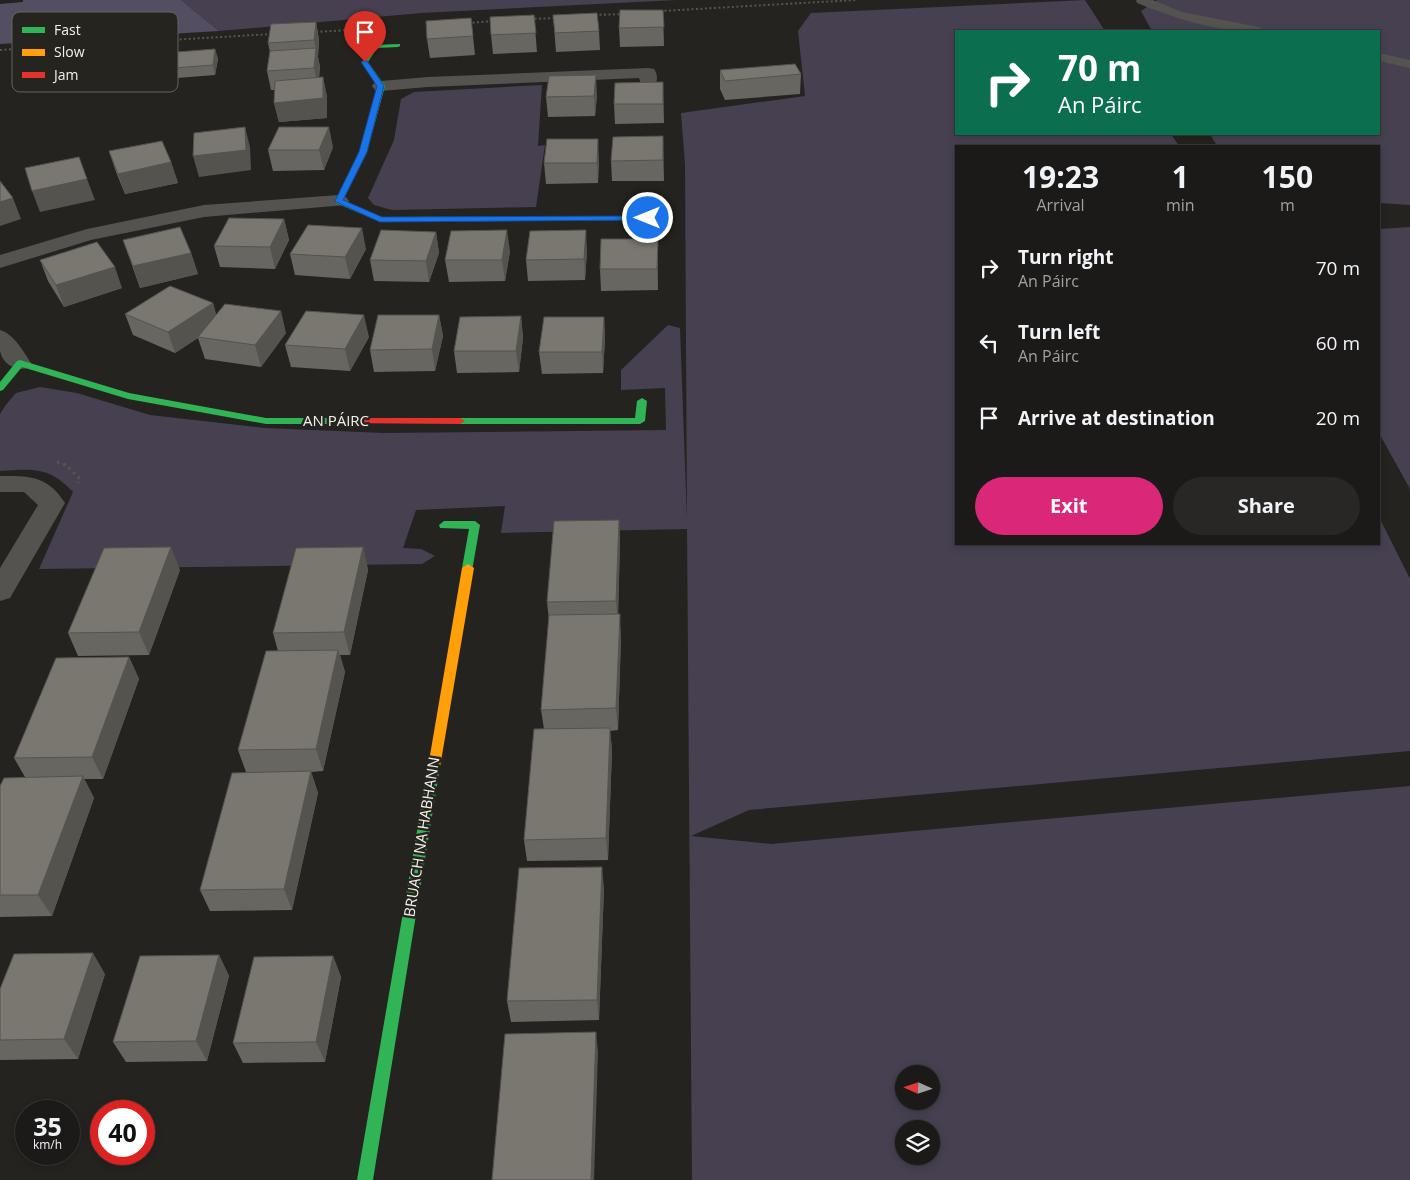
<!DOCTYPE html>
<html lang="en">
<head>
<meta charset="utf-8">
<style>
  body { margin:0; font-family:"Open Sans",sans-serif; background:#282725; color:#f1f3f6; height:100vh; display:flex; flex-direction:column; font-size:19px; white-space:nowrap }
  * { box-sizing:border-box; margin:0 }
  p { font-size:16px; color:#a0a1a2 }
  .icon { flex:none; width:28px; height:28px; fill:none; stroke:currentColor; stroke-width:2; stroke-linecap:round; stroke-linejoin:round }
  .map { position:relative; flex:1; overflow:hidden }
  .sheet { position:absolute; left:955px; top:145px; width:425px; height:400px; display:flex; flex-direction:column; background:#1b1a18; border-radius:0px; box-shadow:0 2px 8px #0003,0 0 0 1px #393837 }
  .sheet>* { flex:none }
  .banner { position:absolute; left:955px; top:30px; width:425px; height:105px; border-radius:0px; box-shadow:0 2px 8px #0003,0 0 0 1px #393837; background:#0b6e4f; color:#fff; overflow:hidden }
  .needle { width:32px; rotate:273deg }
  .controls { position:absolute; left:895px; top:1065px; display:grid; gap:10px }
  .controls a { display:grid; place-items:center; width:45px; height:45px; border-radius:50%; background:#1b1a18; box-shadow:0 2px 8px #0003,0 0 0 1px #393837; font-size:25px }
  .speed { position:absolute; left:15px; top:1100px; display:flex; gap:10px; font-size:25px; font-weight:700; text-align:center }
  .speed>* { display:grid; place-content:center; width:65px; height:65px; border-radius:50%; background:#1b1a18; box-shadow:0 2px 8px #0003,0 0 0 1px #393837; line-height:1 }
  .speed small { font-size:12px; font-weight:400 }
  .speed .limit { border:8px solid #d22; background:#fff; color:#111 }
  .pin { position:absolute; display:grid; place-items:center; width:42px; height:42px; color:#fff; margin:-51px -21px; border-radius:50% 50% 50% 0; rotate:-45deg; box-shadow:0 0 5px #0007 }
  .pin .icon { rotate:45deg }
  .me { position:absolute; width:55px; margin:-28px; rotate:270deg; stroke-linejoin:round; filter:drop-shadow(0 0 4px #0008) }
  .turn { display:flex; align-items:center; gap:18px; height:105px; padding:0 20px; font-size:22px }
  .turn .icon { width:65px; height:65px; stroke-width:2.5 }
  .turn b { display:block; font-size:35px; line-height:42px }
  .eta { display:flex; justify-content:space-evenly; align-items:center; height:85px; text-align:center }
  .eta b { font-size:30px; font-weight:700; line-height:35px }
  .action { display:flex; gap:10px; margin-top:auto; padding:10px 20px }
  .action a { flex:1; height:58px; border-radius:30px; background:#db2777; color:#fff; font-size:20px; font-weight:700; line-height:58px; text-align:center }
  .action a+a { background:#282725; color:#f1f3f6 }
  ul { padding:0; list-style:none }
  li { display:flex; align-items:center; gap:15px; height:75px; padding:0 20px }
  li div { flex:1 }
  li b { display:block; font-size:19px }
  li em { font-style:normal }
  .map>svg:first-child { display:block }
</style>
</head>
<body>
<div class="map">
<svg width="1410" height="1180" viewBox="0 0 1410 1180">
  <rect width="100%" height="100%" fill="#242320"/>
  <!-- green -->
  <path fill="#464051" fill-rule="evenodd" d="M 181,0 L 677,0 L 421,13 L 219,31 Z
    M 1085,0 L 1105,31 L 956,31 L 956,134 L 1171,134 L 1179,146 L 956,146 L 956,544 L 1379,544 L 1379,517 L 1410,579 L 1410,751 L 749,810 L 691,836 L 771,844 L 1410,786 L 1410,1180 L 692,1180 L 687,529 L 501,533 L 505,506 L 416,510 L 403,548 L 421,549 L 435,556 L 422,564 L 39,569 L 73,492 C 49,466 32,469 0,471 L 0,414 L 5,406 L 16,393 L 40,387 L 77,393 L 150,415 L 265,428 L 384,433 L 666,430 L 665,388 L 621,390 L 621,370 L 668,325 L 680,328 L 687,519 L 685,164 L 681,113 L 805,96 L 798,31 L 811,13 ZM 904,1074 L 931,1074 L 931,1101 L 904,1101 ZM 904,1129 L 931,1129 L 931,1156 L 904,1156 Z
    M 1157,0 L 1410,0 L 1410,205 L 1379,203 L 1379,146 L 1217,146 L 1210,134 L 1379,134 L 1379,31 L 1152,31 L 1141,11 Z
    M 542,85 L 538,146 L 545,145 L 536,207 L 392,210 L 374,205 L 368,198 L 394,140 L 401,99 L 414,92 Z
    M 1410,227 L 1410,489 L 1379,433 L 1379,229 Z"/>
  <!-- forest -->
  <path fill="#544e63" d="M 23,0 L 181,0 L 219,31 L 0,44 L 0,4 L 23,2 Z"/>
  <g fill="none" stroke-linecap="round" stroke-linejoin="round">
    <!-- path-far1 -->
    <path stroke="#565552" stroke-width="2" stroke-dasharray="2 2.5" stroke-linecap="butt" d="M 660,11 L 857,0
      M 595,15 L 624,14
      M 530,19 L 557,18
      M 468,23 L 494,21
      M 316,32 L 349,30
      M 0,50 L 272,34"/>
    <!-- path -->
    <path stroke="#565552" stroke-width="3" stroke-dasharray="2.5 4" stroke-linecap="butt" d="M 57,462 L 66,465 L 80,479 L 78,483"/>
    <!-- lane -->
    <path fill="#54534f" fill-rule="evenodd" d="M 1136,0 L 1153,0 L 1182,12 L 1259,27 L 1266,31 C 1222,34 1177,19 1137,3 Z
      M 1379,53 L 1410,60 L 1410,68 L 1379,61 Z"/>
    <!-- street -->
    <path fill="#54534f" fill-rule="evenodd" d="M 648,68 L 654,69 C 658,75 658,81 654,87 L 648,88 L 642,87 L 639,78 L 428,87 L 381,91 L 375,90 L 372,86 L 375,82 L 381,81 L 428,77 Z
      M 339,195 L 346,197 L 349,201 L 346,205 L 204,217 L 91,240 L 0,268 L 0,255 L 87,229 L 204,205 Z
      M 0,330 C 14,334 23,351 31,363 L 28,368 C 16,371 3,365 0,351 C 0,345 0,337 0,330 Z
      M 0,476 C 29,476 47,475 65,503 L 10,598 L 0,601 L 0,568 L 38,505 L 24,492 L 0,492 Z"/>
    <!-- fast -->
    <path fill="#30b455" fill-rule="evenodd" d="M 400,44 L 400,46 L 398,47 L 377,48 L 368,62 L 385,86 L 367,152 L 343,200 L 381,218 L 648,216 L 652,218 L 651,234 L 648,234 L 644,232 L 644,220 L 380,222 L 336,203 L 335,201 L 359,152 L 377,86 L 362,62 L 373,45 Z
      M 20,360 L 129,393 L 266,418 L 338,418 L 343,421 L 338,424 L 266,424 L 128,399 L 22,367 L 3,390 L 0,391 L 0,382 L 17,361 Z
      M 642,398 L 647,401 L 645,421 L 640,424 L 460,424 L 455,421 L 460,418 L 635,418 L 637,401 Z
      M 444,521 L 475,521 L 480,525 L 472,571 L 468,572 L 462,568 L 469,529 L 440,528 L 439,525 Z
      M 434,762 L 438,763 L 440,767 L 373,1180 L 357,1180 L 428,767 L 430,763 Z"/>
    <!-- slow -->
    <path fill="#ff9f0a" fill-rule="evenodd" d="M 468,564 L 474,568 L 440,767 L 438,771 L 434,772 L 430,771 L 428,767 L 462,568 Z"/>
    <!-- jam -->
    <path fill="#e5322d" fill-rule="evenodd" d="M 338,418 L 460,418 L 465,421 L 460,424 L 335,423 L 333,421 Z"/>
  </g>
  <!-- wall -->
  <path fill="#686660" d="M 663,10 L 664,46 L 620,47 L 619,28 Z
    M 534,15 L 537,52 L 493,54 L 491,35 Z
    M 553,15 L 599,31 L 600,50 L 556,52 Z
    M 471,18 L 475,55 L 430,58 L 427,39 Z
    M 316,22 L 319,40 L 318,57 L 320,67 L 319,78 L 323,77 L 327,97 L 327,118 L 279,122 L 274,103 L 275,90 L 271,90 L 267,71 L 270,52 L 268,43 Z
    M 215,49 L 218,59 L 215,75 L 113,83 L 110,73 Z
    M 720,70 L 801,74 L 800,94 L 725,100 L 720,89 Z
    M 663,82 L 664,123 L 615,124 L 614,104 Z
    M 597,95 L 595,116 L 548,117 L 546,97 Z
    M 663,136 L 664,181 L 612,181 L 611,161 Z
    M 333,147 L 324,170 L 273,171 L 268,150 Z
    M 109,151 L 171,162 L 178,183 L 125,194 L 116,172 Z
    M 599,159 L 598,183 L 546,184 L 544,163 Z
    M 284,219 L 289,240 L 275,269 L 220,267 L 214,246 Z
    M 436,232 L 439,253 L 429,282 L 374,281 L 370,260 Z
    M 658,239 L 658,290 L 601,291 L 600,269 Z
    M 123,240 L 191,253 L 198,274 L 140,288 Z
    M 366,249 L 350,279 L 295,275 L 290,254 Z
    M 510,251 L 505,281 L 449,282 L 445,260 Z
    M 587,251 L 585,280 L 528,281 L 526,260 Z
    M 40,260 L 122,288 L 64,307 L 48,281 Z
    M 213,303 L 216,315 L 286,333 L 261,367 L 205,359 L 198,338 L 175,353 L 133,335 L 125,314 Z
    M 439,315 L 443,336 L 435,371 L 374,372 L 370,350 Z
    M 521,316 L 523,338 L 519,372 L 457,373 L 454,351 Z
    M 604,317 L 605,338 L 603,373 L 542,374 L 539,352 Z
    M 369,337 L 350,371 L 291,367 L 285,345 Z
    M 619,520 L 620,542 L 618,614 L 621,637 L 618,730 L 610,731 L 612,750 L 608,860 L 527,861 L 524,840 L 544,729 L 541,710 L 549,620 L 547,602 Z
    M 363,547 L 368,570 L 350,655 L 340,655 L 345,672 L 323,771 L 311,772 L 318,793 L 292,910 L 210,911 L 200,890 L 246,772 L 238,750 L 278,651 L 273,633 Z
    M 180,570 L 149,655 L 78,656 L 68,633 Z
    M 129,657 L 139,679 L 103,779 L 84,779 L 94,798 L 52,916 L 0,917 L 0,786 L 25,777 L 14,758 Z
    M 604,888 L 599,1020 L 511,1022 L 507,1001 Z
    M 219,955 L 229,976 L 207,1061 L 126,1062 L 113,1042 Z
    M 333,956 L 341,977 L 325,1062 L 243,1063 L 233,1043 Z
    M 105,974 L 78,1059 L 0,1060 L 0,989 Z"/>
  <!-- shaded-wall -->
  <path fill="#55534e" d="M 316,22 L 319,40 L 318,57 L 320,67 L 318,87 L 314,68 L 316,50 L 314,40 Z
    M 215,49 L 218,59 L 215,75 L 213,65 Z
    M 596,75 L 597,95 L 595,116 L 594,96 Z
    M 323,77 L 327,97 L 327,118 L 279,122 L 274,103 Z
    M 245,127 L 250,147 L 251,170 L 199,177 L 193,156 Z
    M 329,127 L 333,147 L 324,170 L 319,150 Z
    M 598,139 L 599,159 L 598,183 L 597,163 Z
    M 171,162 L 178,183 L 125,194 L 118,174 Z
    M 87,179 L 95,200 L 40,212 L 32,191 Z
    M 13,198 L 21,219 L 0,226 L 0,202 Z
    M 284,219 L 289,240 L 275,269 L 270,247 Z
    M 362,228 L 366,249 L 350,279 L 345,257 Z
    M 507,230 L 510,251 L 505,281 L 502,260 Z
    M 586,230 L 587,251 L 585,280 L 584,259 Z
    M 436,232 L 439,253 L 429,282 L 426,261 Z
    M 658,239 L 658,290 L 657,269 Z
    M 191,253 L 198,274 L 140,288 L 133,266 Z
    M 115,267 L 122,288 L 64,307 L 56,285 Z
    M 213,303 L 219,324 L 198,337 L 198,338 L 175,353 L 168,332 Z
    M 281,311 L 286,333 L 261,367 L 255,345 Z
    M 364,315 L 369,337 L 350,371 L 345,349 Z
    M 439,315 L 443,336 L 435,371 L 432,349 Z
    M 521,316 L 523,338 L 519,372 L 516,351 Z
    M 604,317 L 605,338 L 603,373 L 602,352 Z
    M 619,520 L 620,542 L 618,623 L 616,601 Z
    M 171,547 L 180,570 L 149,655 L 139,632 Z
    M 363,547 L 368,570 L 350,655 L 344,632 Z
    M 620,614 L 621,637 L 618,730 L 616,708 Z
    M 338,650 L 345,672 L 323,771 L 316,749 Z
    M 129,657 L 139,679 L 103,779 L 92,757 Z
    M 610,728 L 612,750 L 608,860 L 606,838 Z
    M 311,771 L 318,793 L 292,910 L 284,889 Z
    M 83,776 L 94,798 L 52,916 L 38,895 Z
    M 602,867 L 604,888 L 599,1020 L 597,1000 Z
    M 93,953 L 105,974 L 78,1059 L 64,1039 Z
    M 219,955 L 229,976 L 207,1061 L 196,1041 Z
    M 333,956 L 341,977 L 325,1062 L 316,1042 Z
    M 596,1032 L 598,1052 L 594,1180 L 591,1180 Z"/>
  <!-- building -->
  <path fill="#797770" stroke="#55534e" d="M 620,10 L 663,10 L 664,27 L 619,28 Z
    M 597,13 L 599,31 L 555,33 L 553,15 Z
    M 534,15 L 536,33 L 491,35 L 490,17 Z
    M 471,18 L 473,36 L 427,39 L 426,21 Z
    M 316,22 L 314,40 L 268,43 L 271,24 Z
    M 316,48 L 314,68 L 267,71 L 270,51 Z
    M 215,49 L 213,65 L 110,73 L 114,57 Z
    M 795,64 L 801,74 L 725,81 L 720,70 Z
    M 596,75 L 594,96 L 546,97 L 549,76 Z
    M 323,77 L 323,98 L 274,103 L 275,81 Z
    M 663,82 L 663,104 L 614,104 L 615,83 Z
    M 245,127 L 246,150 L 193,156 L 194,133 Z
    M 279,127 L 329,127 L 319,150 L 268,150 Z
    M 663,136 L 663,160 L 611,161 L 613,137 Z
    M 547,139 L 598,139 L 597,163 L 544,163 Z
    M 162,141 L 171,162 L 118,174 L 109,151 Z
    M 79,157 L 87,179 L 32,191 L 25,168 Z
    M 0,181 L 13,198 L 0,202 Z
    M 229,218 L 284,219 L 270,247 L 214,246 Z
    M 308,225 L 362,228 L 345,257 L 290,254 Z
    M 180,227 L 191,253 L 133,266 L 123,240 Z
    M 381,230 L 436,232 L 426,261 L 370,260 Z
    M 507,230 L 502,260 L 445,260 L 451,231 Z
    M 586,230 L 584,259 L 526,260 L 530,231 Z
    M 601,239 L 658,239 L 657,269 L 600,269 Z
    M 97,242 L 115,267 L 56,285 L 40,260 Z
    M 170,286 L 213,303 L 168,332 L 125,314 Z
    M 225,304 L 281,311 L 255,345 L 198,337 Z
    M 306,311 L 364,315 L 345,349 L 285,345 Z
    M 378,315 L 439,315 L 432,349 L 370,350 Z
    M 521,316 L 516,351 L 454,351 L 460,317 Z
    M 544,317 L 604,317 L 602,352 L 539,352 Z
    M 619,520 L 616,601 L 547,602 L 554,521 Z
    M 171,547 L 139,632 L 68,633 L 104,548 Z
    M 363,547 L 344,632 L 273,633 L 296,548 Z
    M 620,614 L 616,708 L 541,710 L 549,615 Z
    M 338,650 L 316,749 L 238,750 L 266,651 Z
    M 129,657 L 92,757 L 14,758 L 56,658 Z
    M 610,728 L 606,838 L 524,840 L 534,729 Z
    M 311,771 L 284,889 L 200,890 L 232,773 Z
    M 83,776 L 38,895 L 0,895 L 0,786 L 4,778 Z
    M 602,867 L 597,1000 L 507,1001 L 519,868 Z
    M 93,953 L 64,1039 L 0,1040 L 0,989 L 14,954 Z
    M 219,955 L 196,1041 L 113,1042 L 140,956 Z
    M 333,956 L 316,1042 L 233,1043 L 254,957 Z
    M 596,1032 L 591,1180 L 492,1180 L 505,1034 Z"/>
  <!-- route -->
  <path fill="#1a73e8" stroke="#114b97" d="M 365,60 L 367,61 L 384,86 L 367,152 L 343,200 L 382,217 L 648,216 L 652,218 L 648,220 L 380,222 L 336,202 L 335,201 L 359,152 L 377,86 L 361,62 Z"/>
  <g text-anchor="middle" stroke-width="5" stroke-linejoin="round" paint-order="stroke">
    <!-- street labels -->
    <g font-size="15" fill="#f3f1ed" stroke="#26241e">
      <text x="336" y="426">AN PÁIRC</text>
      <text transform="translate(422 837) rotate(-81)" y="5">BRUACH NA HABHANN</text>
    </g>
  </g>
  <!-- legend -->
  <rect x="12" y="12" width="166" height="80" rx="8" fill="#26241e" stroke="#64625c" stroke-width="1"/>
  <rect x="22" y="27" width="23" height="6" fill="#30b455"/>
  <rect x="22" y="49" width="23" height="7" fill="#ff9f0a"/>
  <rect x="22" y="72" width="23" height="6" fill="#e5322d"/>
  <g font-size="14" fill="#f3f1ed">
    <text x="54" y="35">Fast</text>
    <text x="54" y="57">Slow</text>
    <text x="54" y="80">Jam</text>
  </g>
</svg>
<div class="controls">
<a><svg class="needle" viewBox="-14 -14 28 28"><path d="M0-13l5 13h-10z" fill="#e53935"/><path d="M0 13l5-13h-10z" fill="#a0a1a2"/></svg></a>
<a><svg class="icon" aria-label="layers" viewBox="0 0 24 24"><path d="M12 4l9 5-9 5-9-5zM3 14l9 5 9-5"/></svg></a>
</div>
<div class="speed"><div>35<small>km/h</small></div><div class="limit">40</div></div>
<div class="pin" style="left:365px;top:62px;background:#d93025"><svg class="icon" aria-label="arrive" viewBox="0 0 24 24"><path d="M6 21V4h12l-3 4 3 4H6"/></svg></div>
<svg class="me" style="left:648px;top:218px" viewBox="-20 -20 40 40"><circle r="17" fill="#1a73e8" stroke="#fff" stroke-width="3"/><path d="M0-11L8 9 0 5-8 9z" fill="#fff"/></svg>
<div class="banner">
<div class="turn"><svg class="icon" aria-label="right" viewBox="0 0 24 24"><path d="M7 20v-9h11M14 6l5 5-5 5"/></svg><div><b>70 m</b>An Páirc</div></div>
</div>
<section class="sheet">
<div class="eta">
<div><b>19:23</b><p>Arrival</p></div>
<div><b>1</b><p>min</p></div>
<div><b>150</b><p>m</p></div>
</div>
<ul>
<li><svg class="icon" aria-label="right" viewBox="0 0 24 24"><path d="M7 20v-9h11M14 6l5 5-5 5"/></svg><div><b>Turn right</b><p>An Páirc</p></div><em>70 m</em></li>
<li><svg class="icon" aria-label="left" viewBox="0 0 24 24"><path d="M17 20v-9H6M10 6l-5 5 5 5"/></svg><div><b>Turn left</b><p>An Páirc</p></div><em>60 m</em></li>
<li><svg class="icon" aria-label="arrive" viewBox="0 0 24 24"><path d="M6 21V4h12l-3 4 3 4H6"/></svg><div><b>Arrive at destination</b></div><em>20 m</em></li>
</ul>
<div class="action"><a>Exit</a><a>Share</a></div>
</section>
</div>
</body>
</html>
